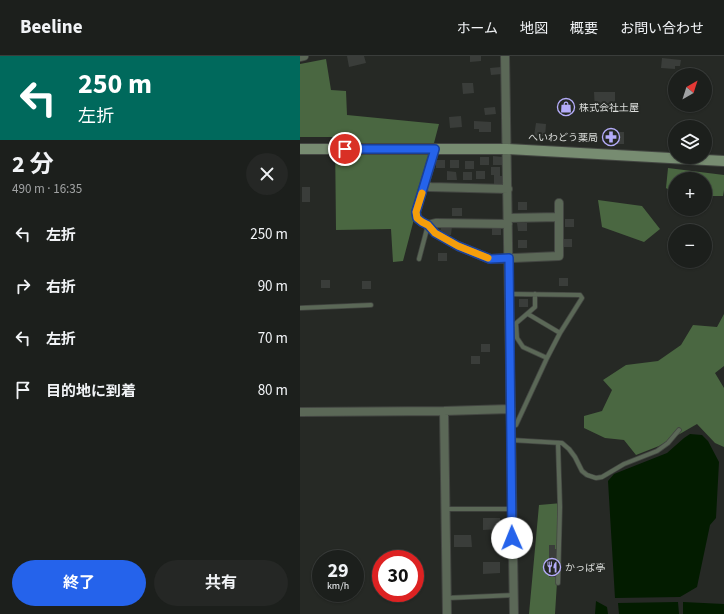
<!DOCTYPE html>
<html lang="ja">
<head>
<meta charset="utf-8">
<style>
  body { margin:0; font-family:"Source Sans 3","Noto Sans JP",sans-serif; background:#252725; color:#f1f3f6; height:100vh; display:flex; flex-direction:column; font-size:15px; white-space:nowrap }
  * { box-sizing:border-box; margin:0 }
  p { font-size:13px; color:#a0a2a3 }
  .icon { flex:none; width:22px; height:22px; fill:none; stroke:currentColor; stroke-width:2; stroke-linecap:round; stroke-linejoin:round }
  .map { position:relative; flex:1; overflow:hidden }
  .panel { display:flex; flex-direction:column; background:#1c1f1c; width:300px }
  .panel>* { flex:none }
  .guide { background:#00695c; color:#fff; overflow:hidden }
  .needle { width:26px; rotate:39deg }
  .fabs { position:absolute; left:368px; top:12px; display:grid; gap:8px }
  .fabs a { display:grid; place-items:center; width:44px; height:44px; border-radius:50%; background:#1c1f1c; box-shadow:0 1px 3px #0004,0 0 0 1px #3a3d3b; font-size:20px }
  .speed { position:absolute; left:12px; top:494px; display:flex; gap:8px; font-size:20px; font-weight:700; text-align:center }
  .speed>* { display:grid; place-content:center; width:52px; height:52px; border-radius:50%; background:#1c1f1c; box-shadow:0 1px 3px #0004,0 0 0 1px #3a3d3b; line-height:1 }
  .speed small { font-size:10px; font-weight:400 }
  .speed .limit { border:6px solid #d22; background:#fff; color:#111 }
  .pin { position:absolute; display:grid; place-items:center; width:34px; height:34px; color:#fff; margin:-17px; border:2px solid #fff; border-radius:50%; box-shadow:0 1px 4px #0007 }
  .me { position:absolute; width:44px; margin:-22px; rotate:359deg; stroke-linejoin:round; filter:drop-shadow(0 0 3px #0008) }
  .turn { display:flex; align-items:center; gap:14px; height:84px; padding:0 12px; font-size:18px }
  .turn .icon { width:52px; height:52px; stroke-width:2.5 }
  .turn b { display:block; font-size:28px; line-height:34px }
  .round { display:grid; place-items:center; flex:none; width:42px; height:42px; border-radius:21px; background:#252725 }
  .overview { display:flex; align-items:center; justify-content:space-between; height:68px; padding:0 12px }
  h1 { font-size:24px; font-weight:700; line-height:30px }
  .cta { display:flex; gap:8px; margin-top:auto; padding:8px 12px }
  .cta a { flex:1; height:46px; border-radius:24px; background:#2563eb; color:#fff; font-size:16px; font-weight:700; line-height:46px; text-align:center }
  .cta a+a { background:#252725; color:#f1f3f6 }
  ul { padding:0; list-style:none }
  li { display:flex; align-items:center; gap:12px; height:52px; padding:0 12px }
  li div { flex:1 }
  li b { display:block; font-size:15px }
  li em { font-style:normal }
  header { display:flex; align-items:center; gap:24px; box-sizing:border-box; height:56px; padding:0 20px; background:#1c1f1c; border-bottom:1px solid #3a3d3b }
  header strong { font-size:19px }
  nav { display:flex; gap:22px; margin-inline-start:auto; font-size:14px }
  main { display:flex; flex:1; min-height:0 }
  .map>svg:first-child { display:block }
</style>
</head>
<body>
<header>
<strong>Beeline</strong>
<nav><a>ホーム</a><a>地図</a><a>概要</a><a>お問い合わせ</a></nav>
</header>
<main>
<section class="panel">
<div class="guide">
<div class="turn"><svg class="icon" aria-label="left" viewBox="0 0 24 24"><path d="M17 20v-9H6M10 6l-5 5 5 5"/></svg><div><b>250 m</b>左折</div></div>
</div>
<div class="overview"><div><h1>2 分</h1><p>490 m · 16:35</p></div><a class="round"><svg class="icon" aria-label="close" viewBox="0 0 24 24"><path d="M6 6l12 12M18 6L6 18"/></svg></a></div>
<ul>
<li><svg class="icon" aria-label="left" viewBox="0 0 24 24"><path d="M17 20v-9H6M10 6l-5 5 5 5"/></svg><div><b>左折</b></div><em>250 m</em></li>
<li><svg class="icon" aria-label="right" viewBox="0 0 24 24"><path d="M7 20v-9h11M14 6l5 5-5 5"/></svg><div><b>右折</b></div><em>90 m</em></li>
<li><svg class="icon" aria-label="left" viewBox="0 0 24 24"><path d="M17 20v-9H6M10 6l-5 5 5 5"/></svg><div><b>左折</b></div><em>70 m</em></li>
<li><svg class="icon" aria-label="arrive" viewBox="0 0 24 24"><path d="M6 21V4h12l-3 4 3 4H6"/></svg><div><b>目的地に到着</b></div><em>80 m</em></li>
</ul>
<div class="cta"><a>終了</a><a>共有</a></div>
</section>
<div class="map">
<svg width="424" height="558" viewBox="0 0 424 558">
  <rect width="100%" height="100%" fill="#262925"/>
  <!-- forest -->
  <path fill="#4a6741" d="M 26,3 L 31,34 L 46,35 L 47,59 L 139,68 L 103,205 L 93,206 L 91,173 L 36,174 L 35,81 L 0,81 L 0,8 Z
    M 368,112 L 424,119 L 424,134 L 423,140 L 405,140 L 405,123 L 375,123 L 375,138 L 366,132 Z
    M 298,144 L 342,150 L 360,173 L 344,186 L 302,171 Z
    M 424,258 L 424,310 L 415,317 L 424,332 L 424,391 L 415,387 L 397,368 L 359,390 L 336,399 L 324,384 L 305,382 L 284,372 L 284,360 L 302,355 L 312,334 L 303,324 L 326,309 L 358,305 L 381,289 L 393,269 L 417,271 Z
    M 262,447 L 255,558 L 229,558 L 239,449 Z"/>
  <!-- water -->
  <path fill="#031c00" d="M 390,378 L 402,379 L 408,385 L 419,406 L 416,462 L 410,469 L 397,531 L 380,541 L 315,542 L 308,425 L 314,418 L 367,397 L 384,382 Z
    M 296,545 L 307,551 L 308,558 L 295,558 Z
    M 378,546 L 379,558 L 319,558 L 318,547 Z
    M 383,546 L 424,548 L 424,558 L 383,558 Z"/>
  <!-- building -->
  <path fill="#3a3d3a" d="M 47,0 L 64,0 L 66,7 L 49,11 Z
    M 170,0 L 181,0 L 181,5 L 170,6 Z
    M 362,2 L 381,4 L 380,10 L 375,10 L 375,13 L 361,12 Z
    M 201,11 L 202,18 L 191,19 L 190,12 Z
    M 162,27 L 173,27 L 174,37 L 163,38 Z
    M 294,36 L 315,36 L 315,56 L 295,55 Z
    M 195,51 L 196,58 L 185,59 L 184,52 Z
    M 161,60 L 162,71 L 150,72 L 149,61 Z
    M 174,65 L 191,66 L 191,76 L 179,76 L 179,73 L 174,73 Z
    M 236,67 L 246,68 L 245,81 L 234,80 Z
    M 315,76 L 324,76 L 324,88 L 315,88 Z
    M 193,100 L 202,101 L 202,109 L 193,109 Z
    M 180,101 L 189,101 L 189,109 L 180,109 Z
    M 136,104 L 145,104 L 145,112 L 136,112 Z
    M 150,104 L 159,104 L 159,112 L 150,112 Z
    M 165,105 L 174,105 L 174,113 L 165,113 Z
    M 191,111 L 200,111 L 200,120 L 203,120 L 203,128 L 194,128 L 194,119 L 191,119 Z
    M 147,115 L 156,116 L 157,124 L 147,124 Z
    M 176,115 L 185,115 L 185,123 L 176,123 Z
    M 163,116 L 172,116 L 172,124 L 163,124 Z
    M 2,131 L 10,131 L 10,146 L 2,146 Z
    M 218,146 L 227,146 L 227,154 L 218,154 Z
    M 152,152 L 162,152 L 162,160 L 152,160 Z
    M 265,163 L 274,163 L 274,171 L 265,171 Z
    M 217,167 L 227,167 L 227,175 L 218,175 Z
    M 142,169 L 152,170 L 151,179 L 145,179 L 145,178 L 140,176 Z
    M 192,171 L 201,171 L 201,179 L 192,179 Z
    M 263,183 L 272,183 L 272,191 L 263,191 Z
    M 218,184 L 227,184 L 227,192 L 218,192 Z
    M 138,197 L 147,197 L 147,205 L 138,205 Z
    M 259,222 L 268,222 L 268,230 L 259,230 Z
    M 21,224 L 30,224 L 30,232 L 21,232 Z
    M 62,225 L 71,225 L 71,233 L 62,233 Z
    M 219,243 L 228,243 L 228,251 L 219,251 Z
    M 181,288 L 190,288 L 190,296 L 181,296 Z
    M 171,300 L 180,300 L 180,308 L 171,308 Z
    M 183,462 L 200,462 L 200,473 L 183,474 Z
    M 154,479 L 171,479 L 172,491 L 154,491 Z
    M 249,489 L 255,489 L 255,493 L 257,493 L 257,497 L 256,498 L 257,510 L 255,510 L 255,513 L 257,513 L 257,517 L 256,517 L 256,521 L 249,521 Z
    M 183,506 L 200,506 L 200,517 L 183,518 Z"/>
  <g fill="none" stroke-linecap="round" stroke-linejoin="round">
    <!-- lane casing -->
    <g stroke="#434642" stroke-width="5.5">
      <path id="lane" d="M 119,203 L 128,169
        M 209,238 L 280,239 L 282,242 L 260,277 L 247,302 L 216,369 L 211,370
        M 0,252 L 71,249
        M 228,258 L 260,277
        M 216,268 L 217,282 L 223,291 L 247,302
        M 214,269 L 235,251 L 235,238
        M 211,384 L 262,387 L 269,393 L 275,401 L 282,415 L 287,419 L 296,422 L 302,421 L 324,408 L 357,395 L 368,387 L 379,374
        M 258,387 L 260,451 L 258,527
        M 146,453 L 212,453
        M 147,542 L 213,539"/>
    </g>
    <!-- street casing -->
    <g stroke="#434642" stroke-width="10">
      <path id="street" d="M 205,0 L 214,558
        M 0,1 L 4,0
        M 135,93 L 116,156 L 117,162 L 122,166 L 128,169 L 135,177 L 158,190 L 190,203 L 259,200 L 259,147
        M 125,129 L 130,131 L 208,133
        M 208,162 L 259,161
        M 128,169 L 136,167 L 208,168
        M 144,355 L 147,558
        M 0,356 L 144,355 L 211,353"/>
    </g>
    <!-- secondary casing -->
    <g stroke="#434642" stroke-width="12">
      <path id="secondary" d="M 0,93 L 207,93 L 424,105"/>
    </g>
    <!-- lane -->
    <use href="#lane" stroke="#5b6857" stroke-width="4"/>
    <!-- street -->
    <use href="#street" stroke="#5b6857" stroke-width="8"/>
    <!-- secondary -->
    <use href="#secondary" stroke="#778c71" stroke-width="10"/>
  </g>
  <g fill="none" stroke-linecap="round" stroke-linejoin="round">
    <!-- route casing -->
    <g stroke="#184099" stroke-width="10">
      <path id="route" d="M 45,93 L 135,93 L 116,156 L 117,162 L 122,166 L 128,169 L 135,177 L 158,190 L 190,203 L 209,202 L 212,482"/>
    </g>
    <!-- route -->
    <use href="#route" stroke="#2563eb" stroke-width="7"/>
    <!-- slow -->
    <path stroke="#f59e0b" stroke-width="7" d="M 122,137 L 116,156 L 117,162 L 122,166 L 128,169 L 135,177 L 158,190 L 188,202"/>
  </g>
  <!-- icons -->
  <defs>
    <g id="shop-ring" transform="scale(0.9)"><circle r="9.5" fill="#262925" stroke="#b4acf9" stroke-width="1.5"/><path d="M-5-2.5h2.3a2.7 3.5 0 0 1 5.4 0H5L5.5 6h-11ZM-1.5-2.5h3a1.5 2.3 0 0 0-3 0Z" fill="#b4acf9"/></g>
    <g id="pharmacy-ring" transform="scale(0.9)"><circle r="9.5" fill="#262925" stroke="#b4acf9" stroke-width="1.5"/><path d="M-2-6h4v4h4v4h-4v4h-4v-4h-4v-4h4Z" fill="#b4acf9"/></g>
    <g id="restaurant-ring" transform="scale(0.9)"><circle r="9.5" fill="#262925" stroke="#b4acf9" stroke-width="1.5"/><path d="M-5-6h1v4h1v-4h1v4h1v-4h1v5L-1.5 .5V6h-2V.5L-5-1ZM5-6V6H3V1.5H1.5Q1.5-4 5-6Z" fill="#b4acf9"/></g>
  </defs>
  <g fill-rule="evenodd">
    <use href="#shop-ring" x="266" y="51"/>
    <use href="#pharmacy-ring" x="311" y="81"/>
    <use href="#restaurant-ring" x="252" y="511"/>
  </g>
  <g text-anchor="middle" stroke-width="4" stroke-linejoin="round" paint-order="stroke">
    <!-- poi labels -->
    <g font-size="10" fill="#dcdedc" stroke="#262925" text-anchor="start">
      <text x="279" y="55">株式会社土屋</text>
      <text x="298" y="85" text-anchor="end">へいわどう薬局</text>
      <text x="265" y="515">かっぱ亭</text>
    </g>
  </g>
</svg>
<div class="fabs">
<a><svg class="needle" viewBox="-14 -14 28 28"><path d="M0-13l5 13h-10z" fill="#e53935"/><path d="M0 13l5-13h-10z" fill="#a0a2a3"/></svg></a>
<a><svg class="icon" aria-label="layers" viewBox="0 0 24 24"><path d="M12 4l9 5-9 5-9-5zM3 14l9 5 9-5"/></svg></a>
<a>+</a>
<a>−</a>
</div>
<div class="speed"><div>29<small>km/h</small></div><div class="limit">30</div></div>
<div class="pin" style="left:45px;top:93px;background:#d93025"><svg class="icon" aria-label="arrive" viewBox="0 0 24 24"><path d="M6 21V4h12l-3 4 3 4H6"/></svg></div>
<svg class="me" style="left:212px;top:482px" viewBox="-20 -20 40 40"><circle r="19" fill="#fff"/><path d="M0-13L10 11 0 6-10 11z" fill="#2563eb"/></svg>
</div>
</main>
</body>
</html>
